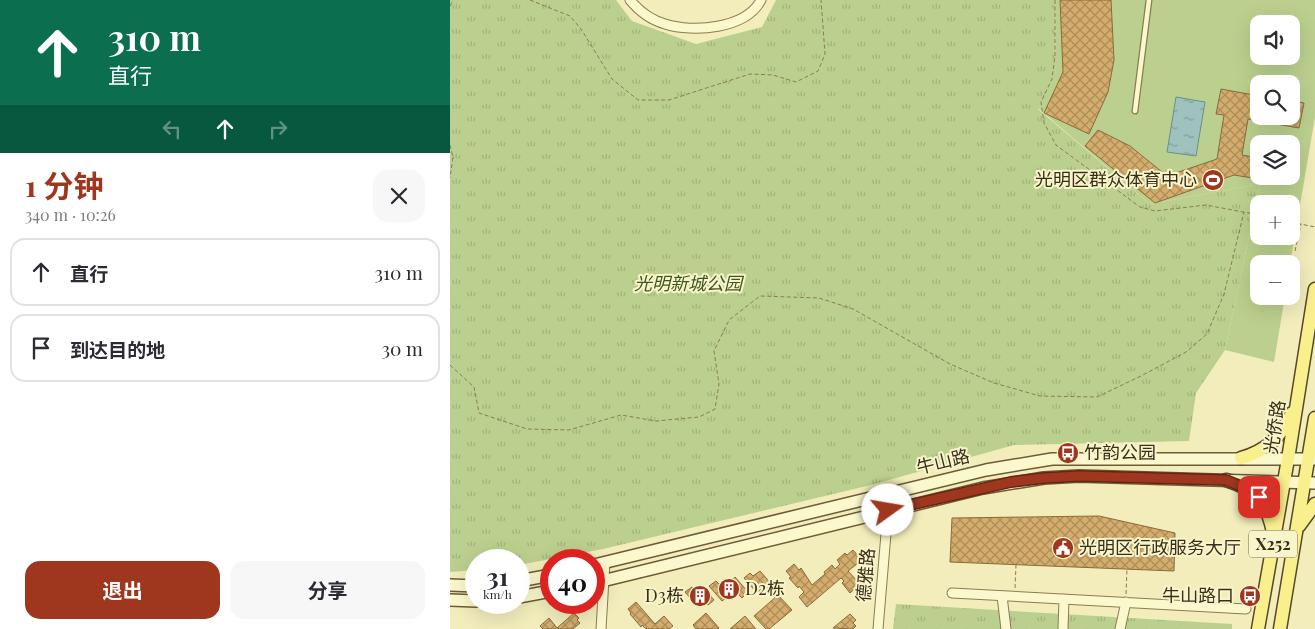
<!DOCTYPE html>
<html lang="zh">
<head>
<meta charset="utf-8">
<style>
  body { margin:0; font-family:"Playfair Display","Noto Sans SC",serif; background:#f7f7f7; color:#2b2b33; height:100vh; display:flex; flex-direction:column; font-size:19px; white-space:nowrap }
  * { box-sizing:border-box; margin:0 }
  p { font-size:16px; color:#7c7c81 }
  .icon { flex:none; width:28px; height:28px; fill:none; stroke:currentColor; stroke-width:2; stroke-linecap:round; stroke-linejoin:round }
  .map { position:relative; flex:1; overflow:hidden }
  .side { display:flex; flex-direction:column; background:#fff; width:450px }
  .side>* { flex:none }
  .top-card { background:#0b6e4f; color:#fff; overflow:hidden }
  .controls { position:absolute; left:800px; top:15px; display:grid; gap:10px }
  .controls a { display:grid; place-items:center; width:50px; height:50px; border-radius:10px; background:#fff; box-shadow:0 5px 20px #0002; font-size:25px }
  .speed { position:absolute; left:15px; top:549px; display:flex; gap:10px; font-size:25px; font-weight:700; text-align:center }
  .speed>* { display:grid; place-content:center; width:65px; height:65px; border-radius:50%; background:#fff; box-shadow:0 5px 20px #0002; line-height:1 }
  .speed small { font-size:12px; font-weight:400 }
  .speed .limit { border:8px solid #d22; background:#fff; color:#111 }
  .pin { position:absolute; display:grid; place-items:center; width:42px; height:42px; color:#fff; margin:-21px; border-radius:10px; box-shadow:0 2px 8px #0006 }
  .me { position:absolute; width:55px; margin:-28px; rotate:77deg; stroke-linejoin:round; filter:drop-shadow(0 0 4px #0008) }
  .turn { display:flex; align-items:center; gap:18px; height:105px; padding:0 25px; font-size:22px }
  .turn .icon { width:65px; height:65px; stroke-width:2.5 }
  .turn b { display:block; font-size:35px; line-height:42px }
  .lanes { display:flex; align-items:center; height:48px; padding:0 25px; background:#0003; justify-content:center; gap:25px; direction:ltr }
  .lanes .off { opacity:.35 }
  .round { display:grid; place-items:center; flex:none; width:52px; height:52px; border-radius:15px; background:#f7f7f7 }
  .headline { display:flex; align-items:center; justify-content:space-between; height:85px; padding:0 25px }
  h1 { font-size:30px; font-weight:700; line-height:38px; color:#9f371e }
  .primary-button { display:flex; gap:10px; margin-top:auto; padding:10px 25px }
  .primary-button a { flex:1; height:58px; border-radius:15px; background:#9f371e; color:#fff; font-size:20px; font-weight:700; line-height:58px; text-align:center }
  .primary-button a+a { background:#f7f7f7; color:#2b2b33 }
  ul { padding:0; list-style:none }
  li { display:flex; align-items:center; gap:15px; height:68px; margin:0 10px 8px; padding:0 15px; border:2px solid #e1e1e2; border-radius:15px }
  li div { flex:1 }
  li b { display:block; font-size:19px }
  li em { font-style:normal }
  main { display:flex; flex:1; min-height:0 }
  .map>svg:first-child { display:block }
</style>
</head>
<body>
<main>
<section class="side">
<div class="top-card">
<div class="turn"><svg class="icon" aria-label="ahead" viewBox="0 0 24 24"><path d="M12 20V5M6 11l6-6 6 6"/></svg><div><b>310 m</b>直行</div></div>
<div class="lanes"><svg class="icon off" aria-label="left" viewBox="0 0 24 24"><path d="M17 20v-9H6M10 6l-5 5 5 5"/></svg><svg class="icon" aria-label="ahead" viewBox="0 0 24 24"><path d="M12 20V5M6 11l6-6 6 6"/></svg><svg class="icon off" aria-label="right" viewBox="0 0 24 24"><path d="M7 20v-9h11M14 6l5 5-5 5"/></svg></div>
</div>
<div class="headline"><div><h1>1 分钟</h1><p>340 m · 10:26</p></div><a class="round"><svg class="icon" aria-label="close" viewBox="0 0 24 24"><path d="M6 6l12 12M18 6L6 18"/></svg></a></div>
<ul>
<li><svg class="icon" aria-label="ahead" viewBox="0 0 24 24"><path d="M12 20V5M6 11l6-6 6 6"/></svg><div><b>直行</b></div><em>310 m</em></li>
<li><svg class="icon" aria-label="arrive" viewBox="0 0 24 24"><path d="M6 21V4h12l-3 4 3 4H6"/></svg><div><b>到达目的地</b></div><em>30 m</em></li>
</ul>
<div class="primary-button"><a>退出</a><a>分享</a></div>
</section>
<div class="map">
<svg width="865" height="629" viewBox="0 0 865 629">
  <defs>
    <pattern id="park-tufts" width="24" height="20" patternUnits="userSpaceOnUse" patternTransform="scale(1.25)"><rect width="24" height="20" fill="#bbd08e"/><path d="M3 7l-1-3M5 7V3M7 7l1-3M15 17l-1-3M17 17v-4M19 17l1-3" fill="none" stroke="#a2b37a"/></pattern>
    <pattern id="water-ripples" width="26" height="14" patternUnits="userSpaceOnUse" patternTransform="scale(1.25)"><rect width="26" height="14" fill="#9fc2bf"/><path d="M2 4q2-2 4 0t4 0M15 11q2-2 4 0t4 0" fill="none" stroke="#839e9a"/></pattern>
    <pattern id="building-cross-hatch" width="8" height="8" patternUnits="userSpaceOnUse" patternTransform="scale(1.25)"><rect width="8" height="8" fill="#d4ad6d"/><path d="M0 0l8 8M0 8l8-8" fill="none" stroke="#ad8d59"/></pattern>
  </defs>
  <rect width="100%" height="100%" fill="#f2edbb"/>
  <!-- park -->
  <path fill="url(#park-tufts)" d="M 0,0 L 166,0 L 182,21 L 246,44 L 312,27 L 326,0 L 605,0 L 606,70 L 588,109 L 700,204 L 810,184 L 775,350 L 746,393 L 739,441 L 564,445 L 421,485 L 153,549 L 69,565 L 69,560 L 26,560 L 26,570 L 0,572 Z
    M 446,604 L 782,624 L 782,629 L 443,629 Z"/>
  <!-- pitch -->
  <path fill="#bbd08e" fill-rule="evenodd" d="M 605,0 L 865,0 L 865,117 L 840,264 L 809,264 L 809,296 L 835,296 L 824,362 L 775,350 L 810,184 L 700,204 L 588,108 L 606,70 ZM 809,24 L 841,24 L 841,56 L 809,56 ZM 809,84 L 841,84 L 841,116 L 809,116 ZM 809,144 L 841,144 L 841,176 L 809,176 ZM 809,204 L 841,204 L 841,236 L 809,236 Z"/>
  <!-- water -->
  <path fill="url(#water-ripples)" stroke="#66908e" d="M 726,97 L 755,102 L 746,156 L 717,152 Z"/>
  <!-- building -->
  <path fill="url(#building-cross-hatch)" stroke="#8c6a37" d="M 610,0 L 661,0 L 664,60 L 658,92 L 639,134 L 594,113 L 613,72 Z
    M 771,89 L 809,96 L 809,116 L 841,116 L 841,101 L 854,103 L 849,128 L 798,119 L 792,155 L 809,158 L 809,176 L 841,176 L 840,184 L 784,175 L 705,203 L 635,146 L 648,130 L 680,146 L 717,176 L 767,159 L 774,115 L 766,114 Z
    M 649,516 L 725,533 L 724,571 L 500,562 L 502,518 Z
    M 403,550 L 412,560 L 398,571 L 410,584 L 400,593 L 392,583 L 394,581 L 391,578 L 357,607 L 349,597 L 354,592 L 349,586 L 348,588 L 339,578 L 341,577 L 336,571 L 344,564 L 349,570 L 351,568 L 362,585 L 375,574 L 374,572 L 382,565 L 385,569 L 390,564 L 387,560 L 395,553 L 397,555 Z
    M 310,571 L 323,586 L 317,592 L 313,588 L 307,593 L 294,578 L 300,573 L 303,576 Z
    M 285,577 L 298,592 L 292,598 L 288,594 L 282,600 L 279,596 L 272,601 L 259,586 L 266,581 L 269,584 L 275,579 L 279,583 Z
    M 251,585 L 264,600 L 258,605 L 255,602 L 248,607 L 235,592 L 242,587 L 245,590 Z
    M 328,595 L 342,610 L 319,629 L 316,629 L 304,616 Z
    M 186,602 L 205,624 L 214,616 L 223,626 L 219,629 L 196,629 L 192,625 L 191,627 L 180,614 L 181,613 L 178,609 Z
    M 124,613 L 129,618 L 127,620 L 130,623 L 123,629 L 93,629 L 90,626 L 99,618 L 107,628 Z
    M 256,613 L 269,628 L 268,629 L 246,629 L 243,625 Z
    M 400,614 L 406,620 L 403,623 L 406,626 L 403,629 L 383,628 Z
    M 295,616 L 306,629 L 280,629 Z"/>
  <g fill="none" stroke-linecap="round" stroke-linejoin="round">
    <!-- lane casing -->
    <g stroke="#8a7c53" stroke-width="7">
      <path id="lane" d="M 685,111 L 699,0"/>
    </g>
    <!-- street casing -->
    <g stroke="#8a7c53" stroke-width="11">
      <path id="street" d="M 180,0 C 189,11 201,20 215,24 C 243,33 296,29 311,0
        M 502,593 L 796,609
        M 552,596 L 556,629
        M 151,629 L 155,562
        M 428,629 L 438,510 L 434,494
        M 613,629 L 614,599
        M 670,629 L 676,602"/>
    </g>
    <!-- secondary casing -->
    <g stroke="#6c5c37" stroke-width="14">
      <path id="secondary" d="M 144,565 L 536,470 L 602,459 L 865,459
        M 69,581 L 101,575
        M 144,583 L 533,488 L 594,478 L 629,476 L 865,483
        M 0,585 L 26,586
        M 69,597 L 101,591
        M 0,600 L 26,601"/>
    </g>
    <!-- primary casing -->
    <g stroke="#574828" stroke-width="15">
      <path id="primary" d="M 791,458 C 816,451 831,437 842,413
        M 776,480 C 807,490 816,500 823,532
        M 849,526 L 865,504
        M 808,629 L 838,459 L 865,289
        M 830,629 L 865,418"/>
    </g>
    <!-- path -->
    <path stroke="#8a7c53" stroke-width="1" stroke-dasharray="4 2.5" stroke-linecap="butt" d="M 80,0 L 120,16 L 131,29 L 162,79 L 188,100 L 219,100 L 300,74 L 323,75 L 346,82 L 368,71 L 375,54 L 371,0
      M 605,0 L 605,56 L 602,79 L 591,102 L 594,123 L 606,145 L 690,207 L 705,211 L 756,205 L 809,215
      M 0,6 L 3,0
      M 0,145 L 3,157 L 0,178
      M 841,222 L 865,227
      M 845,251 L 851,224
      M 0,365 L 24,387 L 29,413 L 77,429 L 119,430 L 171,415 L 206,421 L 249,417 L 265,409 L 269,384 L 264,351 L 279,320 L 310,296 L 369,298 L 403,309 L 500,364 L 544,383 L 590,396 L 647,397 L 691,376 L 736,352 L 757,334 L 774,294 L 794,212
      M 565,588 L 566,565
      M 676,594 L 677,569"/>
    <!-- lane -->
    <use href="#lane" stroke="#fcf8ce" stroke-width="4.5"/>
    <!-- street -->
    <use href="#street" stroke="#fcf8ce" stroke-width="9"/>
    <!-- secondary -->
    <use href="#secondary" stroke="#fcf8ce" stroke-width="11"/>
    <!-- primary -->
    <use href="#primary" stroke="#faef8d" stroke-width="12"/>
  </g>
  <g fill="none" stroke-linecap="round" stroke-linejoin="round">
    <!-- route casing -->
    <g stroke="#672414" stroke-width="12">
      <path id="route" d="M 438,510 L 561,482 L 594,478 L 629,476 L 776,480 L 800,490 L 809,497"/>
    </g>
    <!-- route -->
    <use href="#route" stroke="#9f371e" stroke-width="9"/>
  </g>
  <!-- icons -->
  <defs>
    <g id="stadium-disc" transform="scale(1.125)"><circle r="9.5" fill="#9f371e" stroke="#f9f5cb"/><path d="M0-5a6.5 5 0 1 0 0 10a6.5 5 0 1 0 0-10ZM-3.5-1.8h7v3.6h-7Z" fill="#fff"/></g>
    <g id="bus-disc" transform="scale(1.125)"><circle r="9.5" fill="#9f371e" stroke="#f9f5cb"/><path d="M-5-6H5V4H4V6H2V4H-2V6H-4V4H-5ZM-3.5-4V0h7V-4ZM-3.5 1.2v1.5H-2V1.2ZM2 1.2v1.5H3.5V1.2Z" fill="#fff"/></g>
    <g id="civic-disc" transform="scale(1.125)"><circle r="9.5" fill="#9f371e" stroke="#f9f5cb"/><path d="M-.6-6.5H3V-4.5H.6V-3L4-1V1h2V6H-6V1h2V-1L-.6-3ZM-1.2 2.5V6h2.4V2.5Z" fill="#fff"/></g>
    <g id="building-disc" transform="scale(1.125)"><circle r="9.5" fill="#9f371e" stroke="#f9f5cb"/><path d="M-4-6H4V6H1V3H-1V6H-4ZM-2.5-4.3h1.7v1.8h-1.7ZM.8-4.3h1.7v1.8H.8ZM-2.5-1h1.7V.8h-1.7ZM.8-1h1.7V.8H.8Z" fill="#fff"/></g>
  </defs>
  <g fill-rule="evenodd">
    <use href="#stadium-disc" x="763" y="180"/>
    <use href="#bus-disc" x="618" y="453"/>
    <use href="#civic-disc" x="613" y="548"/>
    <use href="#building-disc" x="279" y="589"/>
    <use href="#building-disc" x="250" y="596"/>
    <use href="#bus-disc" x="800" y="596"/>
  </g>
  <g text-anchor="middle" stroke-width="4" stroke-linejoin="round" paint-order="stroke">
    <!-- shield labels -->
    <rect fill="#f9f5cb" stroke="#726a4f" stroke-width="1" x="799" y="530.5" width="48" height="27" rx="4"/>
    <g font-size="16" font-weight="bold" fill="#382e1a">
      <text x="823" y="550">X252</text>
    </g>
    <!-- poi labels -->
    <g font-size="18" fill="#382e1a" stroke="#f9f5cb" text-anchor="end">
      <text x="747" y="186">光明区群众体育中心</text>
      <text x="634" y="459" text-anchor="start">竹韵公园</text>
      <text x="629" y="554" text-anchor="start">光明区行政服务大厅</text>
      <text x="295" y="595" text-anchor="start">D2栋</text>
      <text x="234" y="602">D3栋</text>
      <text x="784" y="602">牛山路口</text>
    </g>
    <!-- park labels -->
    <g font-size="18" font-style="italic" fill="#3d561e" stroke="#f9f5cb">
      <text x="238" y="290">光明新城公园</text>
    </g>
    <!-- street labels -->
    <g font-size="18" fill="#382e1a" stroke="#f9f5cb">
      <text transform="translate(825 427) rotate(-81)" y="6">光侨路</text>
      <text transform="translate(493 462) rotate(-14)" y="6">牛山路</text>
      <text transform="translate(416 575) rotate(-85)" y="6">德雅路</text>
    </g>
  </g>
</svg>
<div class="controls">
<a><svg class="icon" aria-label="sound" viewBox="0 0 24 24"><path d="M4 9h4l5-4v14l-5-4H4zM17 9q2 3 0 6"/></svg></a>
<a><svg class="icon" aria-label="search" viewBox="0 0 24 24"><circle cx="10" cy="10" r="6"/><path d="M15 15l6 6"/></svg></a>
<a><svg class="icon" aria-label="layers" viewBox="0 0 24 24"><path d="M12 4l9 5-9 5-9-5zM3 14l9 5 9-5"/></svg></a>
<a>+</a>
<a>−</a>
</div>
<div class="speed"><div>31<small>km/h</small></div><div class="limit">40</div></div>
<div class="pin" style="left:809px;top:497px;background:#d93025"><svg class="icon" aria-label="arrive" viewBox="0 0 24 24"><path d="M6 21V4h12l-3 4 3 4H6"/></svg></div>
<svg class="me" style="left:438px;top:510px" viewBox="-20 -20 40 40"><circle r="19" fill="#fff"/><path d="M0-13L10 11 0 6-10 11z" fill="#9f371e"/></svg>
</div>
</main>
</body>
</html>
